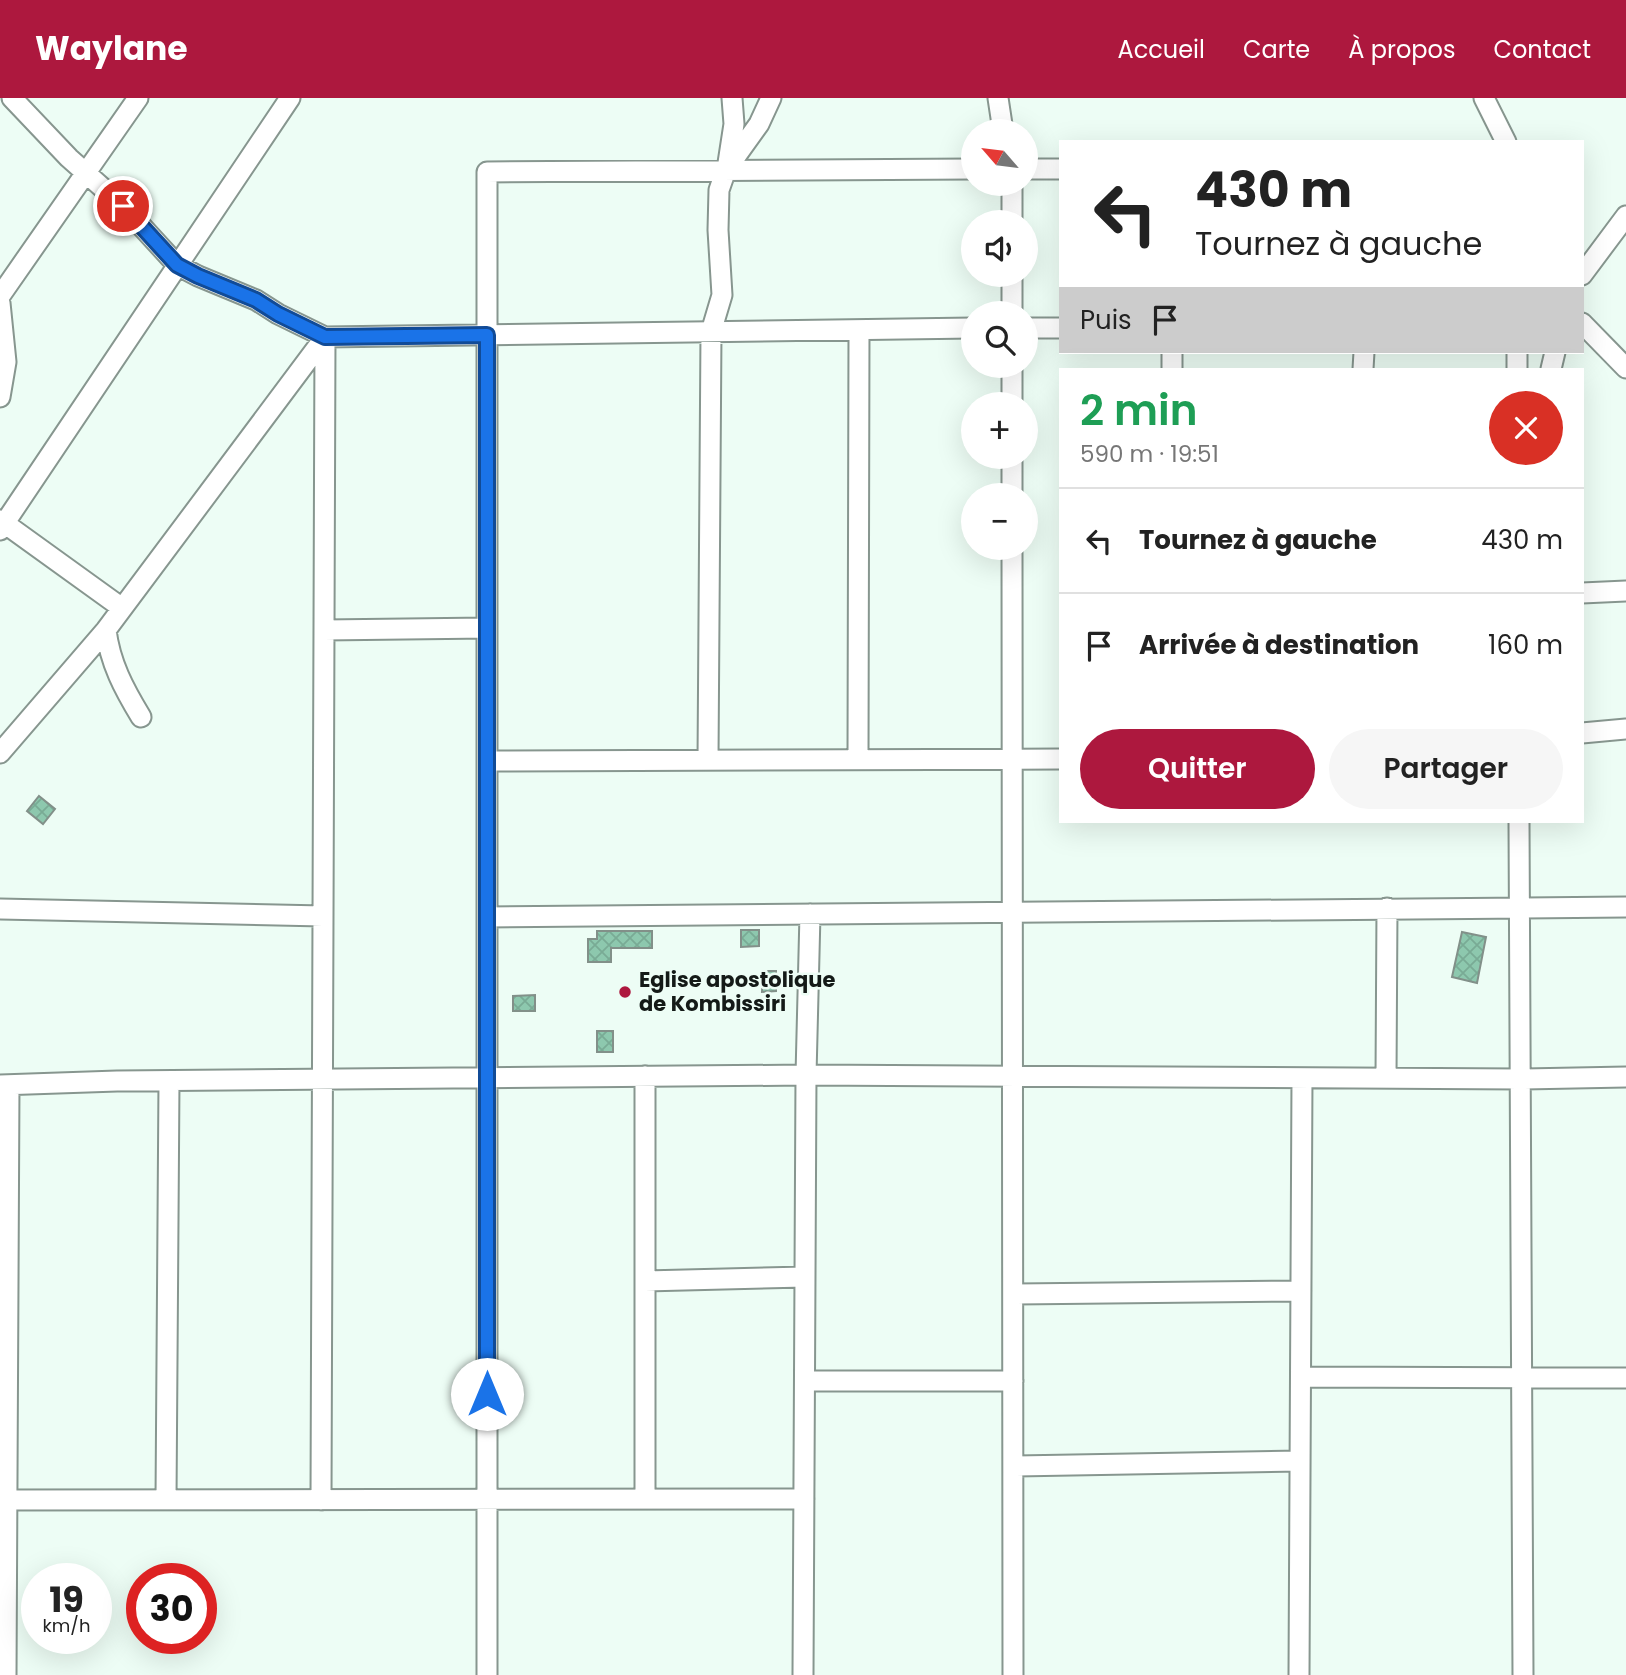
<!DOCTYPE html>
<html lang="fr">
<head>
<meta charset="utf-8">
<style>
  body { margin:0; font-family:Poppins,sans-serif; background:#f6f6f6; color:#222; height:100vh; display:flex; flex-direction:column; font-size:26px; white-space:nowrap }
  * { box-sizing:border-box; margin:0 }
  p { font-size:23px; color:#767676 }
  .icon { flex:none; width:38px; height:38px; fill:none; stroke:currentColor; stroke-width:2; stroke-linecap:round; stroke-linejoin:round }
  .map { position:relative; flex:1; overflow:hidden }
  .drawer { position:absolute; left:1059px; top:270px; width:525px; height:455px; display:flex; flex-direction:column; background:#fff; border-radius:0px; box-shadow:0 7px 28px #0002 }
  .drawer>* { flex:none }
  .top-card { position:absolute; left:1059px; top:42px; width:525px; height:214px; border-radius:0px; box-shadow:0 7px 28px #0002; background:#fff; color:#222; overflow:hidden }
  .needle { width:46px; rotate:298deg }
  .buttons { position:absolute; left:961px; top:21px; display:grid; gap:14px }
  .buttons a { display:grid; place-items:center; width:77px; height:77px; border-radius:50%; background:#fff; box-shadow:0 7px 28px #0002; font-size:35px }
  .speed { position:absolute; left:21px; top:1465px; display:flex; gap:14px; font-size:35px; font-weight:700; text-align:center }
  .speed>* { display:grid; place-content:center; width:91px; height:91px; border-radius:50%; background:#fff; box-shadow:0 7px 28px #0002; line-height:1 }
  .speed small { font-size:18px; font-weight:400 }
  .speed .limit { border:10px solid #d22; background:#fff; color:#111 }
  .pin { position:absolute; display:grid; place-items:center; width:60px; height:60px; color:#fff; margin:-30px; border:4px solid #fff; border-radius:50%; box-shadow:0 2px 7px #0007 }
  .me { position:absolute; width:77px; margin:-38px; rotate:0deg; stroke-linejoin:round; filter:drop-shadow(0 0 5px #0008) }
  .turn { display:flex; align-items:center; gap:24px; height:147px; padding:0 21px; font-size:32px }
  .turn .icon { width:91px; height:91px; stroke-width:2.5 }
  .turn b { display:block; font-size:49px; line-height:60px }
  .then { display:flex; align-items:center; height:66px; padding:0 21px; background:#0003; gap:14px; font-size:26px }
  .round { display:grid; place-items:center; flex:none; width:74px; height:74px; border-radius:37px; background:#f6f6f6 }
  .summary { display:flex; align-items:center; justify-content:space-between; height:119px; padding:0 21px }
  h1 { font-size:42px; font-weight:600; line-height:52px; color:#1e9e55 }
  .action { display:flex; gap:14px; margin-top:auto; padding:14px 21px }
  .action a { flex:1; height:80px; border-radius:42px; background:#ad183e; color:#fff; font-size:28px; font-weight:600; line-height:80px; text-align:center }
  .action a+a { background:#f6f6f6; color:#222 }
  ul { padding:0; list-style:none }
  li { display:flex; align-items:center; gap:21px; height:105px; padding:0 21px; border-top:2px solid #e0e0e0 }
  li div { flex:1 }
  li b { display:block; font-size:26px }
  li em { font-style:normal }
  header { display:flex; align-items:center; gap:42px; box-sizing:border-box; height:98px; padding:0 35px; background:#ad183e; color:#fff }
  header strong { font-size:33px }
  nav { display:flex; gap:38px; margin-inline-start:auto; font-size:24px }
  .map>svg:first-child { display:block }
</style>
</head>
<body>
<header>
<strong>Waylane</strong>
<nav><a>Accueil</a><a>Carte</a><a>À propos</a><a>Contact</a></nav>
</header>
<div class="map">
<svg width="1626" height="1577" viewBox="0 0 1626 1577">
  <defs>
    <pattern id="building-cross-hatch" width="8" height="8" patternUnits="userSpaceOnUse" patternTransform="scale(1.75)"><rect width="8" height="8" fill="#8dc8ae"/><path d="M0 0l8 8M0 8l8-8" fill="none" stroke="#79ab95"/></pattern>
  </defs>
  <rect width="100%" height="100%" fill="#edfdf5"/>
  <!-- building -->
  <path fill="url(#building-cross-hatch)" stroke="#829089" stroke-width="2" d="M 39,698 L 55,711 L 43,726 L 27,713 Z
    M 741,832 L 759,832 L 759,848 L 741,849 Z
    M 597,833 L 652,833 L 652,850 L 611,850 L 611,864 L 588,864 L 588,841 L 597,841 Z
    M 1462,834 L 1486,839 L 1477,885 L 1452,879 Z
    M 763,873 L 776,873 L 776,893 L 762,894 Z
    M 535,897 L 535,913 L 513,913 L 513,898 Z
    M 597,933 L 613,933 L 613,954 L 597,954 Z"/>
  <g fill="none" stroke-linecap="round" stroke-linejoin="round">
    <!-- street casing -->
    <g stroke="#87968f" stroke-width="23">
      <path id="street" d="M 12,0 L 69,60 L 123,108 L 177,167 L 198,178 L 256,202 L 278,216 L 325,239 L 973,230
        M 998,0 L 1003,33
        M 1484,0 L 1506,44
        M 728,65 L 734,26 L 732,0
        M 1026,71 L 1060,71
        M 1012,124 L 1012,86
        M 1582,177 L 1626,118
        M 0,198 L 138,0
        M 0,205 L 6,264 L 0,299
        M 1012,215 L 1012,177
        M 1582,225 L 1626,270
        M 1026,230 L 1060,230
        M 1517,254 L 1517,271
        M 1012,268 L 1012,306
        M 1172,271 L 1172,254
        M 1363,271 L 1364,254
        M 1551,271 L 1555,254
        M 1012,359 L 1012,397
        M 0,422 L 122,510
        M 0,432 L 290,0
        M 1012,450 L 1013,1577
        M 1582,495 L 1626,493
        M 106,532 C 110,565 124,591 141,619
        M 324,532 L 487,530
        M 1582,635 L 1626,631
        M 0,655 L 106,532 L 325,239
        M 858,661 L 859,232
        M 708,662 L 711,234 L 722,197 L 718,132 L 719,92 L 726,72 L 759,26 L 771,0
        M 487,663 L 1060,661
        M 1519,723 L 1523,1577
        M 0,811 L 323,818
        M 487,819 L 1626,809
        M 1386,980 L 1387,810
        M 0,987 L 117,983 L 806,977 L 1520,981 L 1626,979
        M 645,1183 L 805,1179
        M 1013,1196 L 1301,1193
        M 1301,1279 L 1626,1280
        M 805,1283 L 1013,1283
        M 1013,1368 L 1300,1363
        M 645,1401 L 645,978
        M 0,1402 L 804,1401
        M 166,1402 L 169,983
        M 321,1402 L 325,239
        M 6,1577 L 9,987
        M 487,1577 L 487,74 L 973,71
        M 803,1577 L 806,977 L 810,816
        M 1299,1577 L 1302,980"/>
    </g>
    <!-- street -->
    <use href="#street" stroke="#fff" stroke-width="19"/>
  </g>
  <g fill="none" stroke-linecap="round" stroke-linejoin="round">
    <!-- route casing -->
    <g stroke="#114b97" stroke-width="18">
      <path id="route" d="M 123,108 L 177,167 L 198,178 L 256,202 L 278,216 L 325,239 L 487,237 L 487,1296"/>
    </g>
    <!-- route -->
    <use href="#route" stroke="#1a73e8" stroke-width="12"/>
  </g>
  <!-- markers -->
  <circle fill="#ad183e" stroke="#edfdf5" stroke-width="2.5" cx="625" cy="894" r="7"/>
  <g text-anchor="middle" stroke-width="5" stroke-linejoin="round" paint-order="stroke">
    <!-- poi labels -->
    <g font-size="21" font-weight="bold" fill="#141a17" stroke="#edfdf5" text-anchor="start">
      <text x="639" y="889">Eglise apostolique<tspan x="639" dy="24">de Kombissiri</tspan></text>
    </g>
  </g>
</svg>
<div class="buttons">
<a><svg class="needle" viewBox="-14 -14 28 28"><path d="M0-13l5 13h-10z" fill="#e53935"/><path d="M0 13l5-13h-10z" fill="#767676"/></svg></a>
<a><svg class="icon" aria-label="sound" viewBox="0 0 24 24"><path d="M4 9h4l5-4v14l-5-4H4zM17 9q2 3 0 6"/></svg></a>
<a><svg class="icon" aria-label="search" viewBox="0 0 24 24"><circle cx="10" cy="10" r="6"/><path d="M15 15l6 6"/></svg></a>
<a>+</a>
<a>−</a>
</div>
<div class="speed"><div>19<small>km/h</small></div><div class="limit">30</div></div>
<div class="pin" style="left:123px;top:108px;background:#d93025"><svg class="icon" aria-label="arrive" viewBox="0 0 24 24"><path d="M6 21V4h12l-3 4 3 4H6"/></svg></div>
<svg class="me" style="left:487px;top:1296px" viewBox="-20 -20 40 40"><circle r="19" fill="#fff"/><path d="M0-13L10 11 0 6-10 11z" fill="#1a73e8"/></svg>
<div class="top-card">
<div class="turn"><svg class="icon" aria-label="left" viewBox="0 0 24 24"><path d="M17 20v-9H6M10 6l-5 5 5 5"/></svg><div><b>430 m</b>Tournez à gauche</div></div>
<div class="then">Puis<svg class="icon" aria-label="arrive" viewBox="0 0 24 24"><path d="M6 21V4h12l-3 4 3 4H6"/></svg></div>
</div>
<section class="drawer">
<div class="summary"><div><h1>2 min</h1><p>590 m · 19:51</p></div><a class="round" style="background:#d93025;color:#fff"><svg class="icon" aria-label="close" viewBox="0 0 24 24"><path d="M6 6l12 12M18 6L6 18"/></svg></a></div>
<ul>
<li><svg class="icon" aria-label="left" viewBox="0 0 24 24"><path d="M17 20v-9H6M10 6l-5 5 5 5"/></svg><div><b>Tournez à gauche</b></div><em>430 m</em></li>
<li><svg class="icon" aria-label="arrive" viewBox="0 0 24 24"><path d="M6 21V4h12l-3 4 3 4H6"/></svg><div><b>Arrivée à destination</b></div><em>160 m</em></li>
</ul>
<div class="action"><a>Quitter</a><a>Partager</a></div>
</section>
</div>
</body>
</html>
